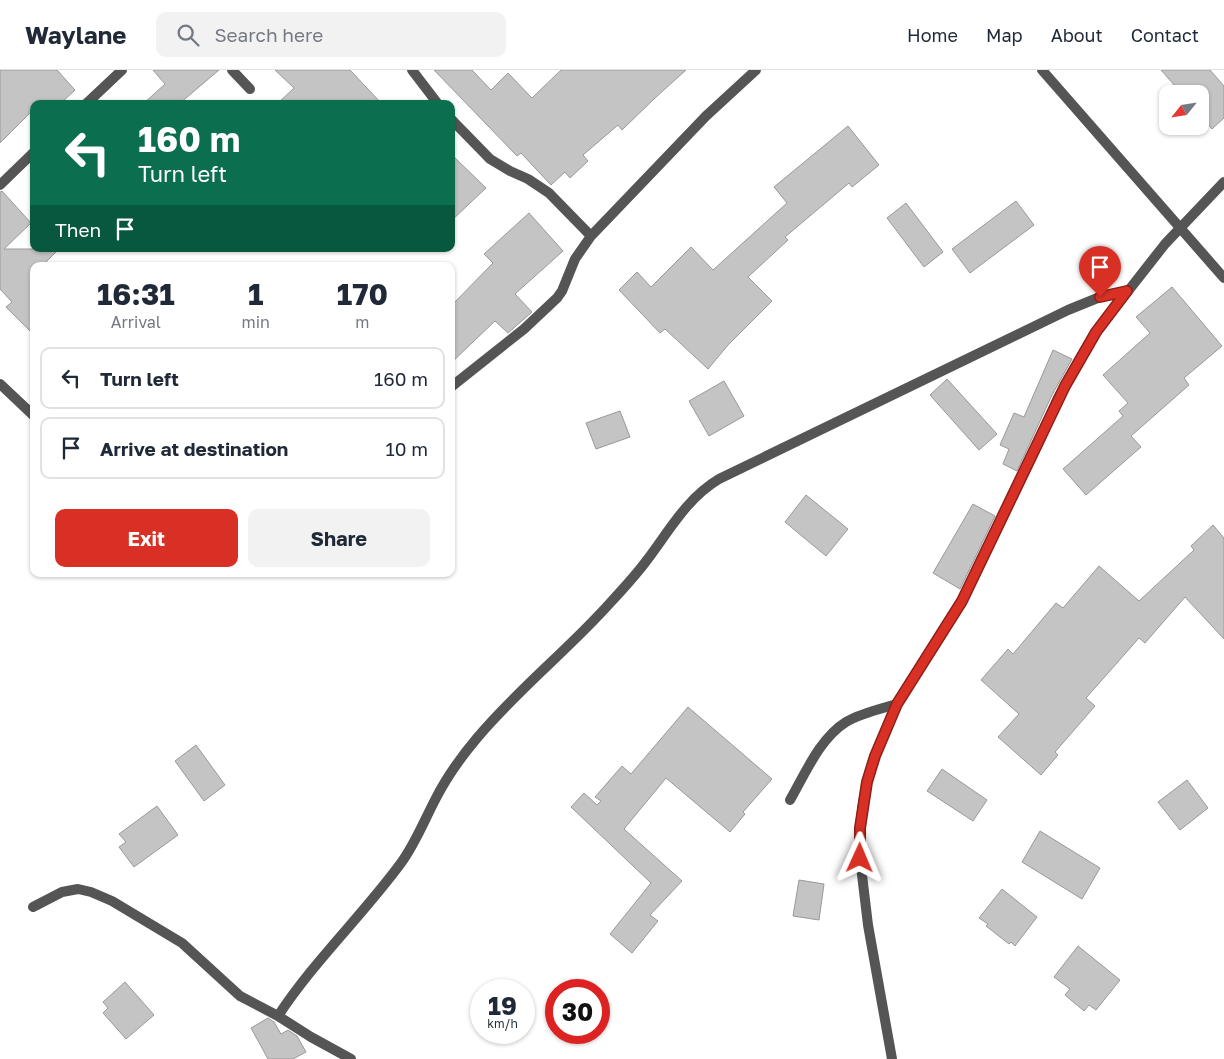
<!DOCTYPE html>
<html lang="en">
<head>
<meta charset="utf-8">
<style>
  body { margin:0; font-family:"Golos Text",sans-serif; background:#f2f2f3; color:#1f2937; height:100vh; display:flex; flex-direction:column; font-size:19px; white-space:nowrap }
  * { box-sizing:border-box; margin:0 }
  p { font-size:16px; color:#747a83 }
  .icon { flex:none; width:28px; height:28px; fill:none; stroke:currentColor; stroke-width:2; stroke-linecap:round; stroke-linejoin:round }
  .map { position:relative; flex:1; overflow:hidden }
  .drawer { position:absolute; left:30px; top:192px; width:425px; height:315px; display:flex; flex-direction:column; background:#fff; border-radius:10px; box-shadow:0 1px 4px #0004 }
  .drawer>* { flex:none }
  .guide { position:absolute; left:30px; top:30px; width:425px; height:152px; border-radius:10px; box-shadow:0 1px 4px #0004; background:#0b6e4f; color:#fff; overflow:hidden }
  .needle { width:32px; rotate:240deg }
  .controls { position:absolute; left:1159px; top:15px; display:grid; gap:10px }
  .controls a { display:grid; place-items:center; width:50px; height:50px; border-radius:10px; background:#fff; box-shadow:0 1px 4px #0004; font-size:25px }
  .speed { position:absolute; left:470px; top:909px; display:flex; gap:10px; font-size:25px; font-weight:700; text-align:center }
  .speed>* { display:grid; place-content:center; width:65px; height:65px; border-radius:50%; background:#fff; box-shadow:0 1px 4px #0004; line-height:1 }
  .speed small { font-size:12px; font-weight:400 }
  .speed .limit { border:8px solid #d22; background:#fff; color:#111 }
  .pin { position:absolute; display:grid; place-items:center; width:42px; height:42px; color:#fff; margin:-51px -21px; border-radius:50% 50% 50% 0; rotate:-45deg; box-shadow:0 0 5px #0007 }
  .pin .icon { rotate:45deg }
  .me { position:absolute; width:55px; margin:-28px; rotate:1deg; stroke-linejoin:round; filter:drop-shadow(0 0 4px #0008) }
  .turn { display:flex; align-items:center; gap:18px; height:105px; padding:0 25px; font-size:22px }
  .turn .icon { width:65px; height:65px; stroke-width:2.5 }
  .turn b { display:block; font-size:35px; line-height:42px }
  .then { display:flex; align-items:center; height:48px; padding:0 25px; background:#0003; gap:10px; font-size:19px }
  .eta { display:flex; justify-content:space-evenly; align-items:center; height:85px; text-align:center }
  .eta b { font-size:30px; font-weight:700; line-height:35px }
  .cta { display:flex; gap:10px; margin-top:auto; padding:10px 25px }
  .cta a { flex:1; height:58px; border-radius:10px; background:#d93025; color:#fff; font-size:20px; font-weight:700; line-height:58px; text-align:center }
  .cta a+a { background:#f2f2f3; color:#1f2937 }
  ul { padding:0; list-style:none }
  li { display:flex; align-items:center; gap:15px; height:62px; margin:0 10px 8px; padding:0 15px; border:2px solid #e0e1e3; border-radius:10px }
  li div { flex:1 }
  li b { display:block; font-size:19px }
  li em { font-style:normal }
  header { display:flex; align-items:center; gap:30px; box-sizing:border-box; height:70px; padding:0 25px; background:#fff; border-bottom:1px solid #e0e1e3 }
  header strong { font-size:24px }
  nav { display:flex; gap:28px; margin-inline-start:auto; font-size:18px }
  .search { width:350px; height:45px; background:#f2f2f3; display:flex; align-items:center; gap:12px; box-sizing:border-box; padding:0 18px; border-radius:10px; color:#747a83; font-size:19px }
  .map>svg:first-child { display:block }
</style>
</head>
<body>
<header>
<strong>Waylane</strong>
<div class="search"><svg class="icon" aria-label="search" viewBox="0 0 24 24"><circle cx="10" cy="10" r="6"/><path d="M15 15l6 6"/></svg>Search here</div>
<nav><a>Home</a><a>Map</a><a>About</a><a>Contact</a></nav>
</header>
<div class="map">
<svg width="1224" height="989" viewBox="0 0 1224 989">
  <rect width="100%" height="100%" fill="#fff"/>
  <!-- building -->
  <path fill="#c4c4c4" stroke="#999" d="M 0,0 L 57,0 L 75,20 L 60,34 L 34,34 L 34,39 L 0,73 Z
    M 153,0 L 219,0 L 179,34 L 143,34 L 165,14 Z
    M 275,0 L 350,0 L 382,34 L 277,34 L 294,18 Z
    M 434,0 L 472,0 L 491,20 L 508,3 L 532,28 L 561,0 L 686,0 L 655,28 L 622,60 L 618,55 L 583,85 L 588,91 L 570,108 L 565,102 L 551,115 L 521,83 L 517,86 Z
    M 1161,0 L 1210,0 L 1224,16 L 1224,48 L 1212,59 L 1200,45 L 1200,24 L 1182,24 Z
    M 848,56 L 879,95 L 852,117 L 849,113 L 785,167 L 788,170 L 748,207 L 772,231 L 728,275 L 708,299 L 665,259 L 660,263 L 619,220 L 637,202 L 651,217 L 691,177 L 713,200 L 787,133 L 774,117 Z
    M 451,84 L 486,118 L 451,151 Z
    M 2,121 L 31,153 L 4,179 L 59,179 L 42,196 L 34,196 L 34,265 L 6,237 L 12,232 L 0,219 L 0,122 Z
    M 1016,131 L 1034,155 L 970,203 L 952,179 Z
    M 906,133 L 943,182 L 924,197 L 887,148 Z
    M 529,143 L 563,181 L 515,224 L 532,242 L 508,263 L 495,251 L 451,293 L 451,236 L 493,193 L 484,184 Z
    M 1172,217 L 1222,276 L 1184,308 L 1189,315 L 1131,366 L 1141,377 L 1086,425 L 1063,399 L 1123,346 L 1119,341 L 1128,333 L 1103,305 L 1150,263 L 1136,247 Z
    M 1053,280 L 1072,289 L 1052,325 L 1017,401 L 1003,394 L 1009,379 L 1000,375 L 1014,343 L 1024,347 Z
    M 947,309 L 997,364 L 979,380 L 930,325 Z
    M 724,311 L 744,346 L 709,366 L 689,331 Z
    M 620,341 L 630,367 L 596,379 L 586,353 Z
    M 806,425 L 848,459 L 826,486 L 785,452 Z
    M 973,434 L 995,446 L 960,519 L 933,503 Z
    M 1213,455 L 1224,468 L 1224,569 L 1185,527 L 1145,573 L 1139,568 L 1086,628 L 1095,636 L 1055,682 L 1058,685 L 1041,705 L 998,667 L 1019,644 L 981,610 L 1008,579 L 1013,584 L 1056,533 L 1063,538 L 1099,496 L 1139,531 L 1194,480 L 1191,476 Z
    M 688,637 L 772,709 L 743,742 L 745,744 L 730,762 L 666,708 L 624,759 L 682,811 L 650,845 L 658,851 L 632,883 L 610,864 L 651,813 L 571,737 L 584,723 L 597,735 L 601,731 L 595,727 L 622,696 L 631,704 Z
    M 196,675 L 225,715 L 204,731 L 175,691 Z
    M 942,699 L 987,730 L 973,751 L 927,721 Z
    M 1187,710 L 1208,738 L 1180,760 L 1158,732 Z
    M 157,736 L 178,765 L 134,797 L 119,777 L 126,772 L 119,764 Z
    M 1040,761 L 1100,798 L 1082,829 L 1022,792 Z
    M 799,810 L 824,814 L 819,850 L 793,846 Z
    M 1002,819 L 1037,847 L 1015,876 L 1011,872 L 1009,874 L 986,856 L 988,854 L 979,848 Z
    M 1078,876 L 1120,910 L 1096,940 L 1089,935 L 1084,941 L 1065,925 L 1070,919 L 1054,907 Z
    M 125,912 L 154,945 L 126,969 L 103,943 L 108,938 L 103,932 Z
    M 268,948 L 274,952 L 281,964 L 288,960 L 297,966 L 306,982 L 293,989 L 268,989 L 251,958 Z"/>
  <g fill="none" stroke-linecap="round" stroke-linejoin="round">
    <!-- service -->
    <path stroke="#555" stroke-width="10" d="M 790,730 C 805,704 820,668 846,652 C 861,643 880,639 897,634"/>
    <!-- minor -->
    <path stroke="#555" stroke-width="10" d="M 232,0 L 250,19
      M 412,0 L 438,34
      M 86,34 L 122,0
      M 451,49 L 490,89 L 510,101 L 528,109 L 549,123 L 591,166
      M 0,115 L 34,82
      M 0,314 L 34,346
      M 451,317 L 524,259 L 557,228 L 562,221 L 575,189 L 591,166 L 706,46 L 756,0
      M 33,837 L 62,822 L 78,819 L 91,822 L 112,831 L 182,873 L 240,926 L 278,946 L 311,967 L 351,989
      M 278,946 C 314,891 362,846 401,793 C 415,774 424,751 435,730 C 446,708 461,687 477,668 C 518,619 568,580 610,533 C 623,519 636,505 647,490 C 669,461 687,428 719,409 L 1068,240 L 1100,227 L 1127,221
      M 892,989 L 868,855 L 860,788 L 860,758 L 863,733 L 867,711 L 875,686 L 897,634 L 962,531 L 1039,372 L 1058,328 L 1096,262 L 1165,174 L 1224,112"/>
    <!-- tertiary -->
    <path stroke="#555" stroke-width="10" d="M 1042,0 L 1224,208"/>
  </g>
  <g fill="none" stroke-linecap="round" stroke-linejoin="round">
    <!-- route casing -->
    <g stroke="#8d1f18" stroke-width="12">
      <path id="route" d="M 860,788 L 860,758 L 867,712 L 875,686 L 897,634 L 962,531 L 1065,316 L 1096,262 L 1127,221 L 1100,227"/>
    </g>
    <!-- route -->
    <use href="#route" stroke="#d93025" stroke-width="9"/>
  </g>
</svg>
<div class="controls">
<a><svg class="needle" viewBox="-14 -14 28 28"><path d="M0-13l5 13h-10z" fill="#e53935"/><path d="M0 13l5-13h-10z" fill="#747a83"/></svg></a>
</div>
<div class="speed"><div>19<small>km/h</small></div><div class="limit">30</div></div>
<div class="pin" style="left:1100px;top:227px;background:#d93025"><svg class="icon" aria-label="arrive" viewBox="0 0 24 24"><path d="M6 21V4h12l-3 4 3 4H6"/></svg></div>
<svg class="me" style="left:860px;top:788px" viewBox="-20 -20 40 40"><path d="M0-17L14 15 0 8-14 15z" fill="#d93025" stroke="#fff" stroke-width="4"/></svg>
<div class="guide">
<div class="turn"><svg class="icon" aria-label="left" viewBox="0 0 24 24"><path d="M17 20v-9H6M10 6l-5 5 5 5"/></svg><div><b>160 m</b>Turn left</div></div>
<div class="then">Then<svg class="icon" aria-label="arrive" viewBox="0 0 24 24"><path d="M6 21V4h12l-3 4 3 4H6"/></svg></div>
</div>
<section class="drawer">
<div class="eta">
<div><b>16:31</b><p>Arrival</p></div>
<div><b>1</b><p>min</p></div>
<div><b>170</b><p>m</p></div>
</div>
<ul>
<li><svg class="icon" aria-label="left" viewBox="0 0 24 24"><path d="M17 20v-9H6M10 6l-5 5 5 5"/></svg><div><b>Turn left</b></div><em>160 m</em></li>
<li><svg class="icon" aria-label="arrive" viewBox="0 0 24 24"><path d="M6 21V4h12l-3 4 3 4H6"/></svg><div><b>Arrive at destination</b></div><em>10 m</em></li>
</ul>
<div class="cta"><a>Exit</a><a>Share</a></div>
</section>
</div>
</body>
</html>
